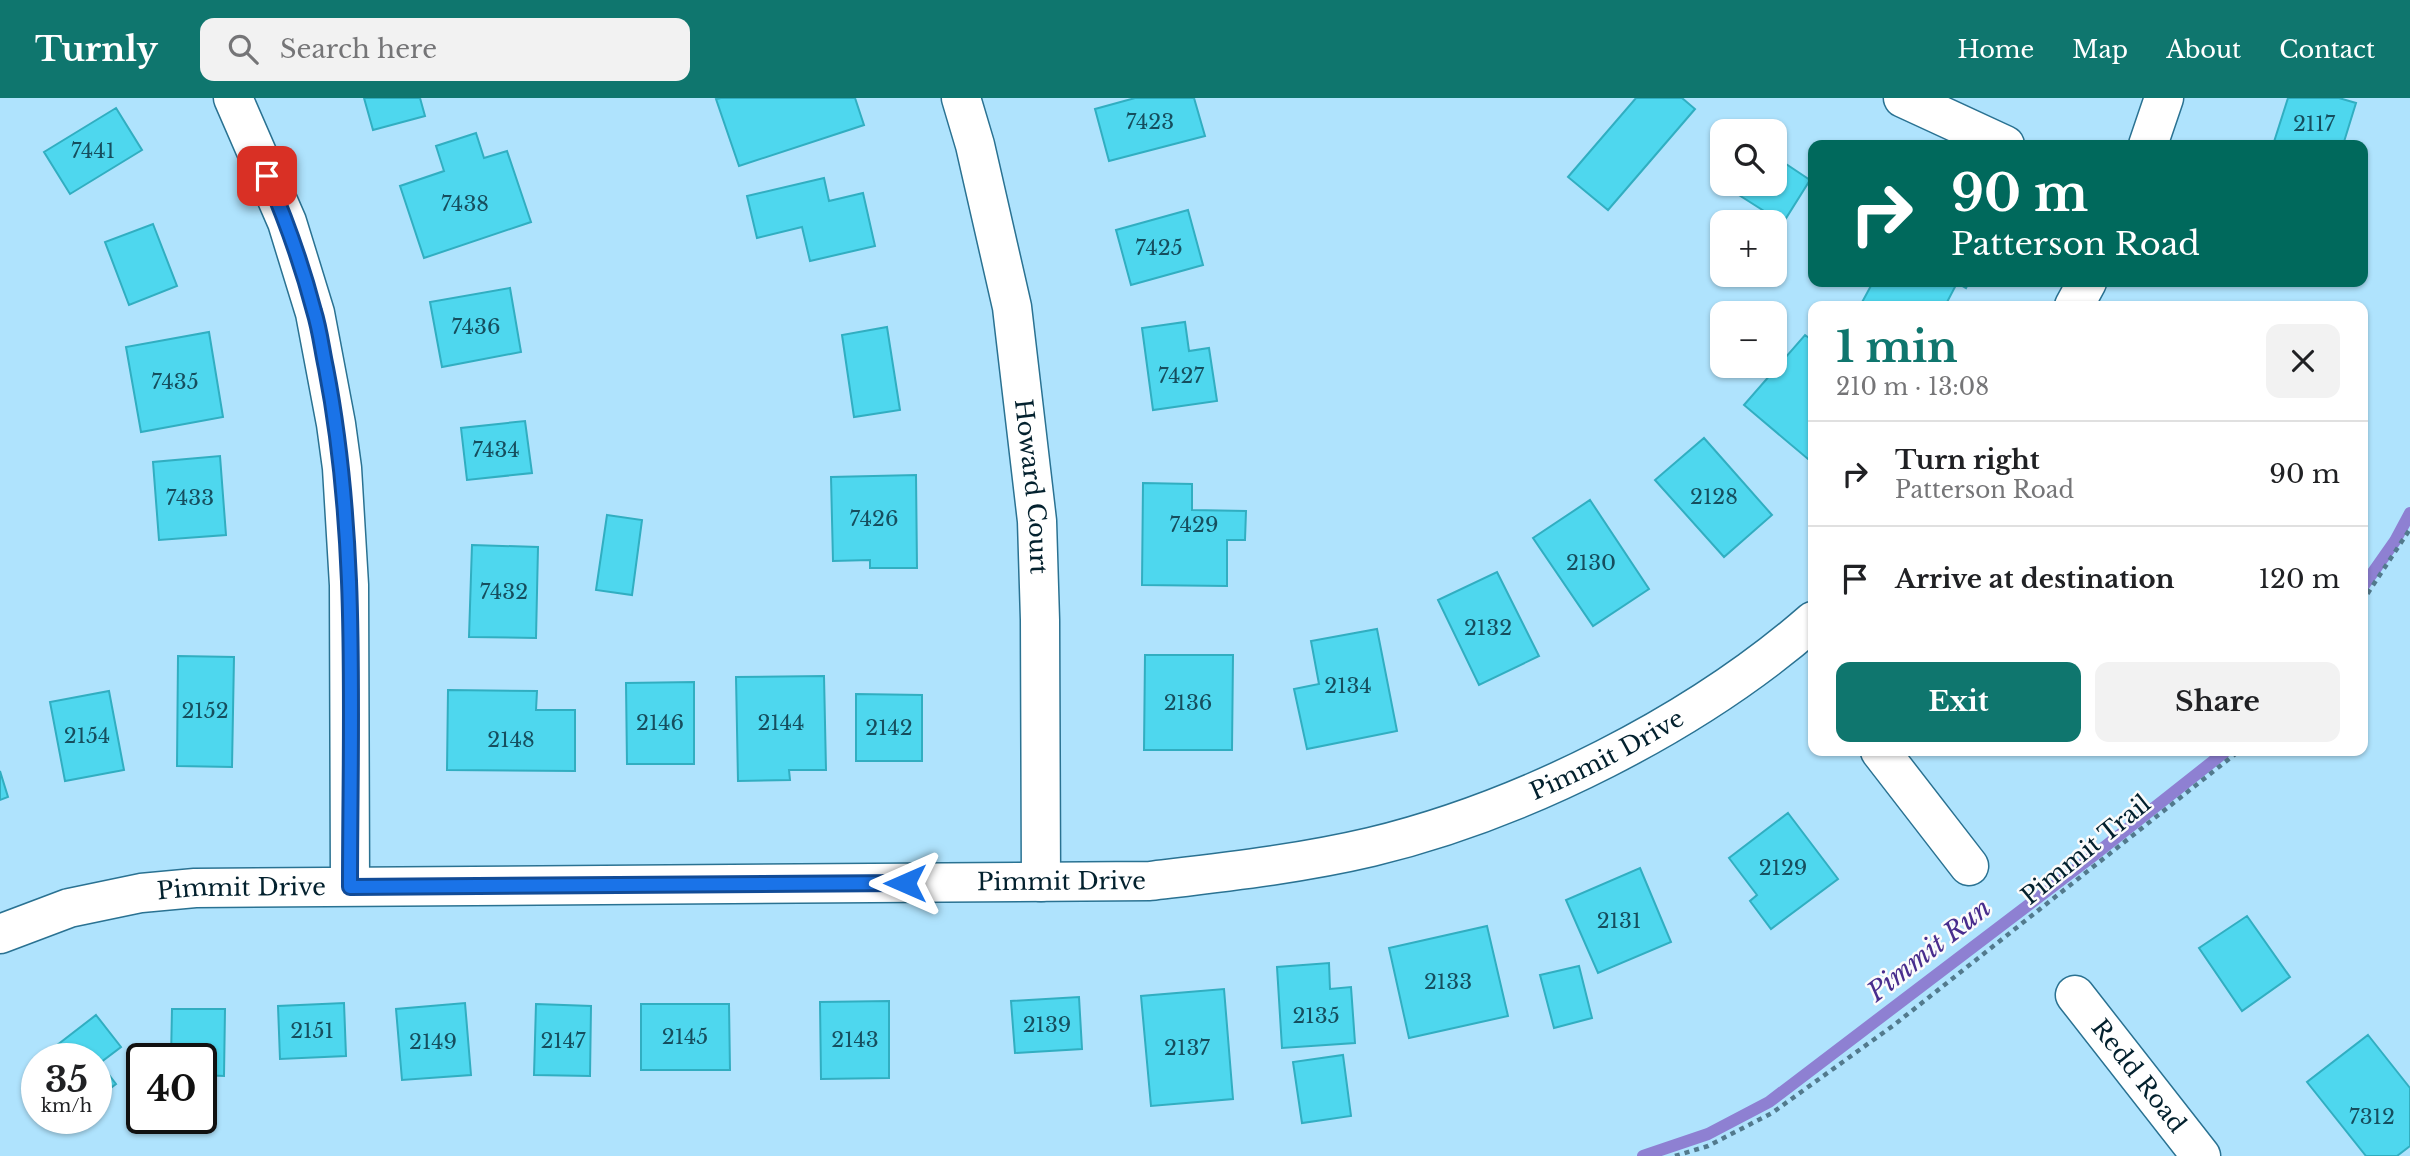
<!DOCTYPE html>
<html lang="en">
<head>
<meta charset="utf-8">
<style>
  body { margin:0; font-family:"Libre Baskerville",serif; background:#f2f2f2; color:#202124; height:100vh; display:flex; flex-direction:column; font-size:26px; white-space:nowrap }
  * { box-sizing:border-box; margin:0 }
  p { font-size:23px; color:#757577 }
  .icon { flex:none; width:38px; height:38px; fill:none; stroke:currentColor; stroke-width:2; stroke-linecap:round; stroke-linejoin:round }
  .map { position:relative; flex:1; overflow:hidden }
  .sheet { position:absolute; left:1808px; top:203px; width:560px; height:455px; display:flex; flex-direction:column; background:#fff; border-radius:14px; box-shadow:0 2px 5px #0004 }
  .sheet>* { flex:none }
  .top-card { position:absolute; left:1808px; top:42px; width:560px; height:147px; border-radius:14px; box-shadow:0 2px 5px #0004; background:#00695c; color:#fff; overflow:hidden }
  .buttons { position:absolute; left:1710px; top:21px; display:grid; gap:14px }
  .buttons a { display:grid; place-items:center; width:77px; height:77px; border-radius:14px; background:#fff; box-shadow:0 2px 5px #0004; font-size:35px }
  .speed { position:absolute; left:21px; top:945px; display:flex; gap:14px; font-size:35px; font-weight:700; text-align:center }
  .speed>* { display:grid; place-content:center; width:91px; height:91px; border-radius:50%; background:#fff; box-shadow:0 2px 5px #0004; line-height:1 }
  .speed small { font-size:18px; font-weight:400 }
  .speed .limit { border:4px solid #111; border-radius:10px; background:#fff; color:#111 }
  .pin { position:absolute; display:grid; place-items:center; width:60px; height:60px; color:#fff; margin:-30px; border-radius:14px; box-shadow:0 4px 10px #0006 }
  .me { position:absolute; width:77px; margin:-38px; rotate:270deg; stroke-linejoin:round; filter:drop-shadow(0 0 5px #0008) }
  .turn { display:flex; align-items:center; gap:24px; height:147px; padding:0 28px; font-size:32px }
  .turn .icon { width:91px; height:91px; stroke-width:2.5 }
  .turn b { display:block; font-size:49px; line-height:60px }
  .round { display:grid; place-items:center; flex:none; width:74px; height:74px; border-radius:14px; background:#f2f2f2 }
  .summary { display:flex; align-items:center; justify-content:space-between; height:119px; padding:0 28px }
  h1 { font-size:42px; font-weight:700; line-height:52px; color:#0f766e }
  .button { display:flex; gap:14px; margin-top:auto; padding:14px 28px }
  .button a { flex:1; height:80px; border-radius:14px; background:#0f766e; color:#fff; font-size:28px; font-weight:700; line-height:80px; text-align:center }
  .button a+a { background:#f2f2f2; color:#202124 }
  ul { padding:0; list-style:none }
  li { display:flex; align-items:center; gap:21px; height:105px; padding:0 28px; border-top:2px solid #e0e0e0 }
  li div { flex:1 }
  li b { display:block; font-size:26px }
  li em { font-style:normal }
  header { display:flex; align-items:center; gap:42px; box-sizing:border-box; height:98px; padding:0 35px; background:#0f766e; color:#fff }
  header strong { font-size:33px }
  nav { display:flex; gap:38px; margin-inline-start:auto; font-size:24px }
  .search { width:490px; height:63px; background:#f2f2f2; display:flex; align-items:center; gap:18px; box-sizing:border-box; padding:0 24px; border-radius:14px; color:#757577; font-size:26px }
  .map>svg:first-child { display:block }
</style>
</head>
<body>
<header>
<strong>Turnly</strong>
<div class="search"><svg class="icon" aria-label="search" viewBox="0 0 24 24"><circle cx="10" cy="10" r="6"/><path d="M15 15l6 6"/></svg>Search here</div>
<nav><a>Home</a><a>Map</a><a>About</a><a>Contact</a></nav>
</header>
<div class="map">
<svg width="2410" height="1058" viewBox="0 0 2410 1058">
  <rect width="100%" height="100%" fill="#afe3fd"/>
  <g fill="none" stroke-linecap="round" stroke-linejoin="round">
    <!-- stream -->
    <path stroke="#8e80d2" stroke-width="12" d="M 2362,490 L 2395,443 L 2410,415
      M 1643,1058 L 1708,1036 L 1769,1004 L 2093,758 L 2226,653"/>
  </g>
  <!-- building -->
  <path fill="#4ed7ee" stroke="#31aec1" stroke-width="2" d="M 364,0 L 420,0 L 425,18 L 373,32 Z
    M 721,0 L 855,0 L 864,27 L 739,68 L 716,1 Z
    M 1135,0 L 1194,0 L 1205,38 L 1109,63 L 1095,11 Z
    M 1636,0 L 1682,0 L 1695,11 L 1608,112 L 1568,79 Z
    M 2288,0 L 2339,0 L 2356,5 L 2343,47 L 2273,47 Z
    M 116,10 L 142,52 L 70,96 L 44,54 Z
    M 476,35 L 484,60 L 507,53 L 531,124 L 424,160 L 400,88 L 444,73 L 436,48 Z
    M 1774,58 L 1810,82 L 1783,125 L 1731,92 L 1735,86 L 1774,86 Z
    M 824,80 L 829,103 L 863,95 L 875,148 L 810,163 L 802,129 L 757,140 L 747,98 Z
    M 1188,112 L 1203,167 L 1131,187 L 1116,132 Z
    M 153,126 L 177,188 L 129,207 L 105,144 Z
    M 1873,184 L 1969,184 L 1966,190 L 1957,185 L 1945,208 L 1860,208 Z
    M 510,190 L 521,254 L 442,269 L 430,204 Z
    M 1185,224 L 1189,253 L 1209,250 L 1217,303 L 1153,312 L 1142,230 Z
    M 887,229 L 900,312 L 854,319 L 842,237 Z
    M 209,234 L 223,319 L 141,334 L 126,249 Z
    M 1805,237 L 1813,243 L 1813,356 L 1808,361 L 1744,307 Z
    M 525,323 L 532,375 L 467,382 L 461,330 Z
    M 1704,340 L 1772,417 L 1724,459 L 1655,382 Z
    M 220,358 L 226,437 L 159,442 L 153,364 Z
    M 916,377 L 917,470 L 870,470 L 870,462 L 833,463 L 831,379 Z
    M 1143,385 L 1192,386 L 1192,412 L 1246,413 L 1245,442 L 1227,442 L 1227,488 L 1142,487 Z
    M 1590,402 L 1649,491 L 1593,528 L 1533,440 Z
    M 607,417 L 642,422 L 632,497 L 596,492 Z
    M 472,447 L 538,449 L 536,540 L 469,539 Z
    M 1497,474 L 1539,558 L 1479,587 L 1438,502 Z
    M 1377,531 L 1397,633 L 1307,651 L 1294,591 L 1319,586 L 1311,543 Z
    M 1145,557 L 1233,557 L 1232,652 L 1144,652 Z
    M 178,558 L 234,559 L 232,669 L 177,668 Z
    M 824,578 L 826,672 L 789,672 L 790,682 L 738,683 L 736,579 Z
    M 694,584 L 694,666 L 627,666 L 626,585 Z
    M 448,592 L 537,593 L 536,612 L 575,612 L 575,673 L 447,672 Z
    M 109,593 L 124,672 L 65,683 L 50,604 Z
    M 856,596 L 922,597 L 922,663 L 856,663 Z
    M 0,673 L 8,699 L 0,702 Z
    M 1788,715 L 1838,781 L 1771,831 L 1750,803 L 1757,797 L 1729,760 Z
    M 1640,770 L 1671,844 L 1598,875 L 1566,802 Z
    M 2247,818 L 2290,879 L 2242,913 L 2199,850 Z
    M 1487,828 L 1508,918 L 1409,940 L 1389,850 Z
    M 1329,865 L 1330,891 L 1351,889 L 1355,945 L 1282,950 L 1277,869 Z
    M 1579,868 L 1592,920 L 1554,930 L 1540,877 Z
    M 1224,891 L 1233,1001 L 1151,1008 L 1141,898 Z
    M 1079,899 L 1082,951 L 1015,955 L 1011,903 Z
    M 889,903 L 889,980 L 821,981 L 820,904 Z
    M 344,905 L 346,958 L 280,961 L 278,908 Z
    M 465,905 L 471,977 L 402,982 L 396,911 Z
    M 536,906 L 591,908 L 590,978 L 534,977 Z
    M 641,906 L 729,906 L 730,972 L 641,972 Z
    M 172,911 L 225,911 L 224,978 L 201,977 L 201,961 L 171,961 Z
    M 96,917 L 121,949 L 100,965 L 116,986 L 96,1001 L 96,961 L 39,961 Z
    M 2368,937 L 2410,990 L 2410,1048 L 2397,1058 L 2366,1058 L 2307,984 Z
    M 1343,957 L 1351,1018 L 1302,1025 L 1293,964 Z"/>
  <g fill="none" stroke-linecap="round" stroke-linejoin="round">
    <!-- minor casing -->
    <g stroke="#2a7292" stroke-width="41">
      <g id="minor">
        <path d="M 233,0 L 287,124 L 315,215 L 336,326 L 342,370 L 349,487 L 350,788"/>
        <path id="s1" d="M 961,0 L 975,47 L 1012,209 L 1037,423 L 1040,522 L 1041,784"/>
        <path d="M 1903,0 L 2005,47"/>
        <path d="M 2148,47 L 2164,0"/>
        <path d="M 2074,208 L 2087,184"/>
        <path d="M 1880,653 L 1969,768"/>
        <path id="s2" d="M 0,836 L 69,810 L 141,795 L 195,790 L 1150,783 C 1225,774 1299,766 1371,749 C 1524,712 1695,626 1813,523"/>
        <path id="s3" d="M 2075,897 L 2201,1058"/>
      </g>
    </g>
    <!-- path -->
    <path stroke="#527a8d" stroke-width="4.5" stroke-dasharray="5 5" stroke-linecap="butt" d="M 2362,504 L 2410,431
      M 1675,1058 L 1708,1048 L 1772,1015 L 1894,927 L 2239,653"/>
    <!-- minor -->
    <use href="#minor" stroke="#fff" stroke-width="38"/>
  </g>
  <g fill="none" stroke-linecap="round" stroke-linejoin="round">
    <!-- route casing -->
    <g stroke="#114b97" stroke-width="18">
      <path id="route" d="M 267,78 C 286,122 302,167 314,213 C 320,232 322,252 326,270 C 359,440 350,616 350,789 L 905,785"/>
    </g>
    <!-- route -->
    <use href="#route" stroke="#1a73e8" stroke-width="12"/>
  </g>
  <g text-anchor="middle" stroke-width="5" stroke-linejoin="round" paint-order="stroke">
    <!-- number labels -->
    <g font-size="21" fill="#164e5e">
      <text x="1150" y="31">7423</text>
      <text x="2314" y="33">2117</text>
      <text x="93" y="60">7441</text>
      <text x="465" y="113">7438</text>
      <text x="1159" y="157">7425</text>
      <text x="476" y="236">7436</text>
      <text x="1181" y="285">7427</text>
      <text x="175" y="291">7435</text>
      <text x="496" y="359">7434</text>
      <text x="1714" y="406">2128</text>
      <text x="190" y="407">7433</text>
      <text x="874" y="428">7426</text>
      <text x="1194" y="434">7429</text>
      <text x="1591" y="472">2130</text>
      <text x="504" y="501">7432</text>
      <text x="1488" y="537">2132</text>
      <text x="1348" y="595">2134</text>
      <text x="1188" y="612">2136</text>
      <text x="205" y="620">2152</text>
      <text x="660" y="632">2146</text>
      <text x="781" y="632">2144</text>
      <text x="889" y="637">2142</text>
      <text x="87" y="645">2154</text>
      <text x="511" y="649">2148</text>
      <text x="1783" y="777">2129</text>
      <text x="1619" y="830">2131</text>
      <text x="1448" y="891">2133</text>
      <text x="1316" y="925">2135</text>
      <text x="1047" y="934">2139</text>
      <text x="312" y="940">2151</text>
      <text x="685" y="946">2145</text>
      <text x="855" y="949">2143</text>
      <text x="563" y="950">2147</text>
      <text x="433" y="951">2149</text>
      <text x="1187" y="957">2137</text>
      <text x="2372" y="1026">7312</text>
    </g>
    <!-- street labels -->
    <g font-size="24" fill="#03212e" stroke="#fbfbfb">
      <text dy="8" stroke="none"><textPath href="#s1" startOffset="396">Howard Court</textPath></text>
      <text dy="8" stroke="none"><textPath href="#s2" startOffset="1634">Pimmit Drive</textPath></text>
      <text transform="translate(2086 752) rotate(-39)" y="8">Pimmit Trail</text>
      <text dy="8" stroke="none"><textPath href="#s2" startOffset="1068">Pimmit Drive</textPath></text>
      <text dy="8" stroke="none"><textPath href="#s2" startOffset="248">Pimmit Drive</textPath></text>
      <text dy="8" stroke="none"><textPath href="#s3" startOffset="103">Redd Road</textPath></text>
    </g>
    <!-- water labels -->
    <g font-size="26" font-style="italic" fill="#482d8d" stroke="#fbfbfb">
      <text transform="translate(1929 852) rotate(-38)" y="9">Pimmit Run</text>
    </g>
  </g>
</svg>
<div class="buttons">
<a><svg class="icon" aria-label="search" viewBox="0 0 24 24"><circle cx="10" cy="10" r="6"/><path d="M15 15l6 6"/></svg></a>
<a>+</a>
<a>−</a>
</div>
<div class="speed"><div>35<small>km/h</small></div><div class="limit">40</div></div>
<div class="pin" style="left:267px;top:78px;background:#d93025"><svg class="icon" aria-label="arrive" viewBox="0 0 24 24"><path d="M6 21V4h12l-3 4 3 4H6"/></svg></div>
<svg class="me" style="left:905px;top:785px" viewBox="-20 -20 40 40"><path d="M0-17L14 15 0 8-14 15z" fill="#1a73e8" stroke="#fff" stroke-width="4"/></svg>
<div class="top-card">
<div class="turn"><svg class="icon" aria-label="right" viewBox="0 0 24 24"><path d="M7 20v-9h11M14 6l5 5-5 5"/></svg><div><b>90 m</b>Patterson Road</div></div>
</div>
<section class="sheet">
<div class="summary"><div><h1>1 min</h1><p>210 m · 13:08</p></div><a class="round"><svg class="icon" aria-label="close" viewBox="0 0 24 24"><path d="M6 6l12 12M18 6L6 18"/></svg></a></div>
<ul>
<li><svg class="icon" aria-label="right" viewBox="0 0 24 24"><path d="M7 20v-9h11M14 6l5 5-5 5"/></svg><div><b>Turn right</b><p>Patterson Road</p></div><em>90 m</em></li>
<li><svg class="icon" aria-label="arrive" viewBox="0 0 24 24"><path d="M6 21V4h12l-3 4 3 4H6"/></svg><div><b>Arrive at destination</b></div><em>120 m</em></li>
</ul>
<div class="button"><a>Exit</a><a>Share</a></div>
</section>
</div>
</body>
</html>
